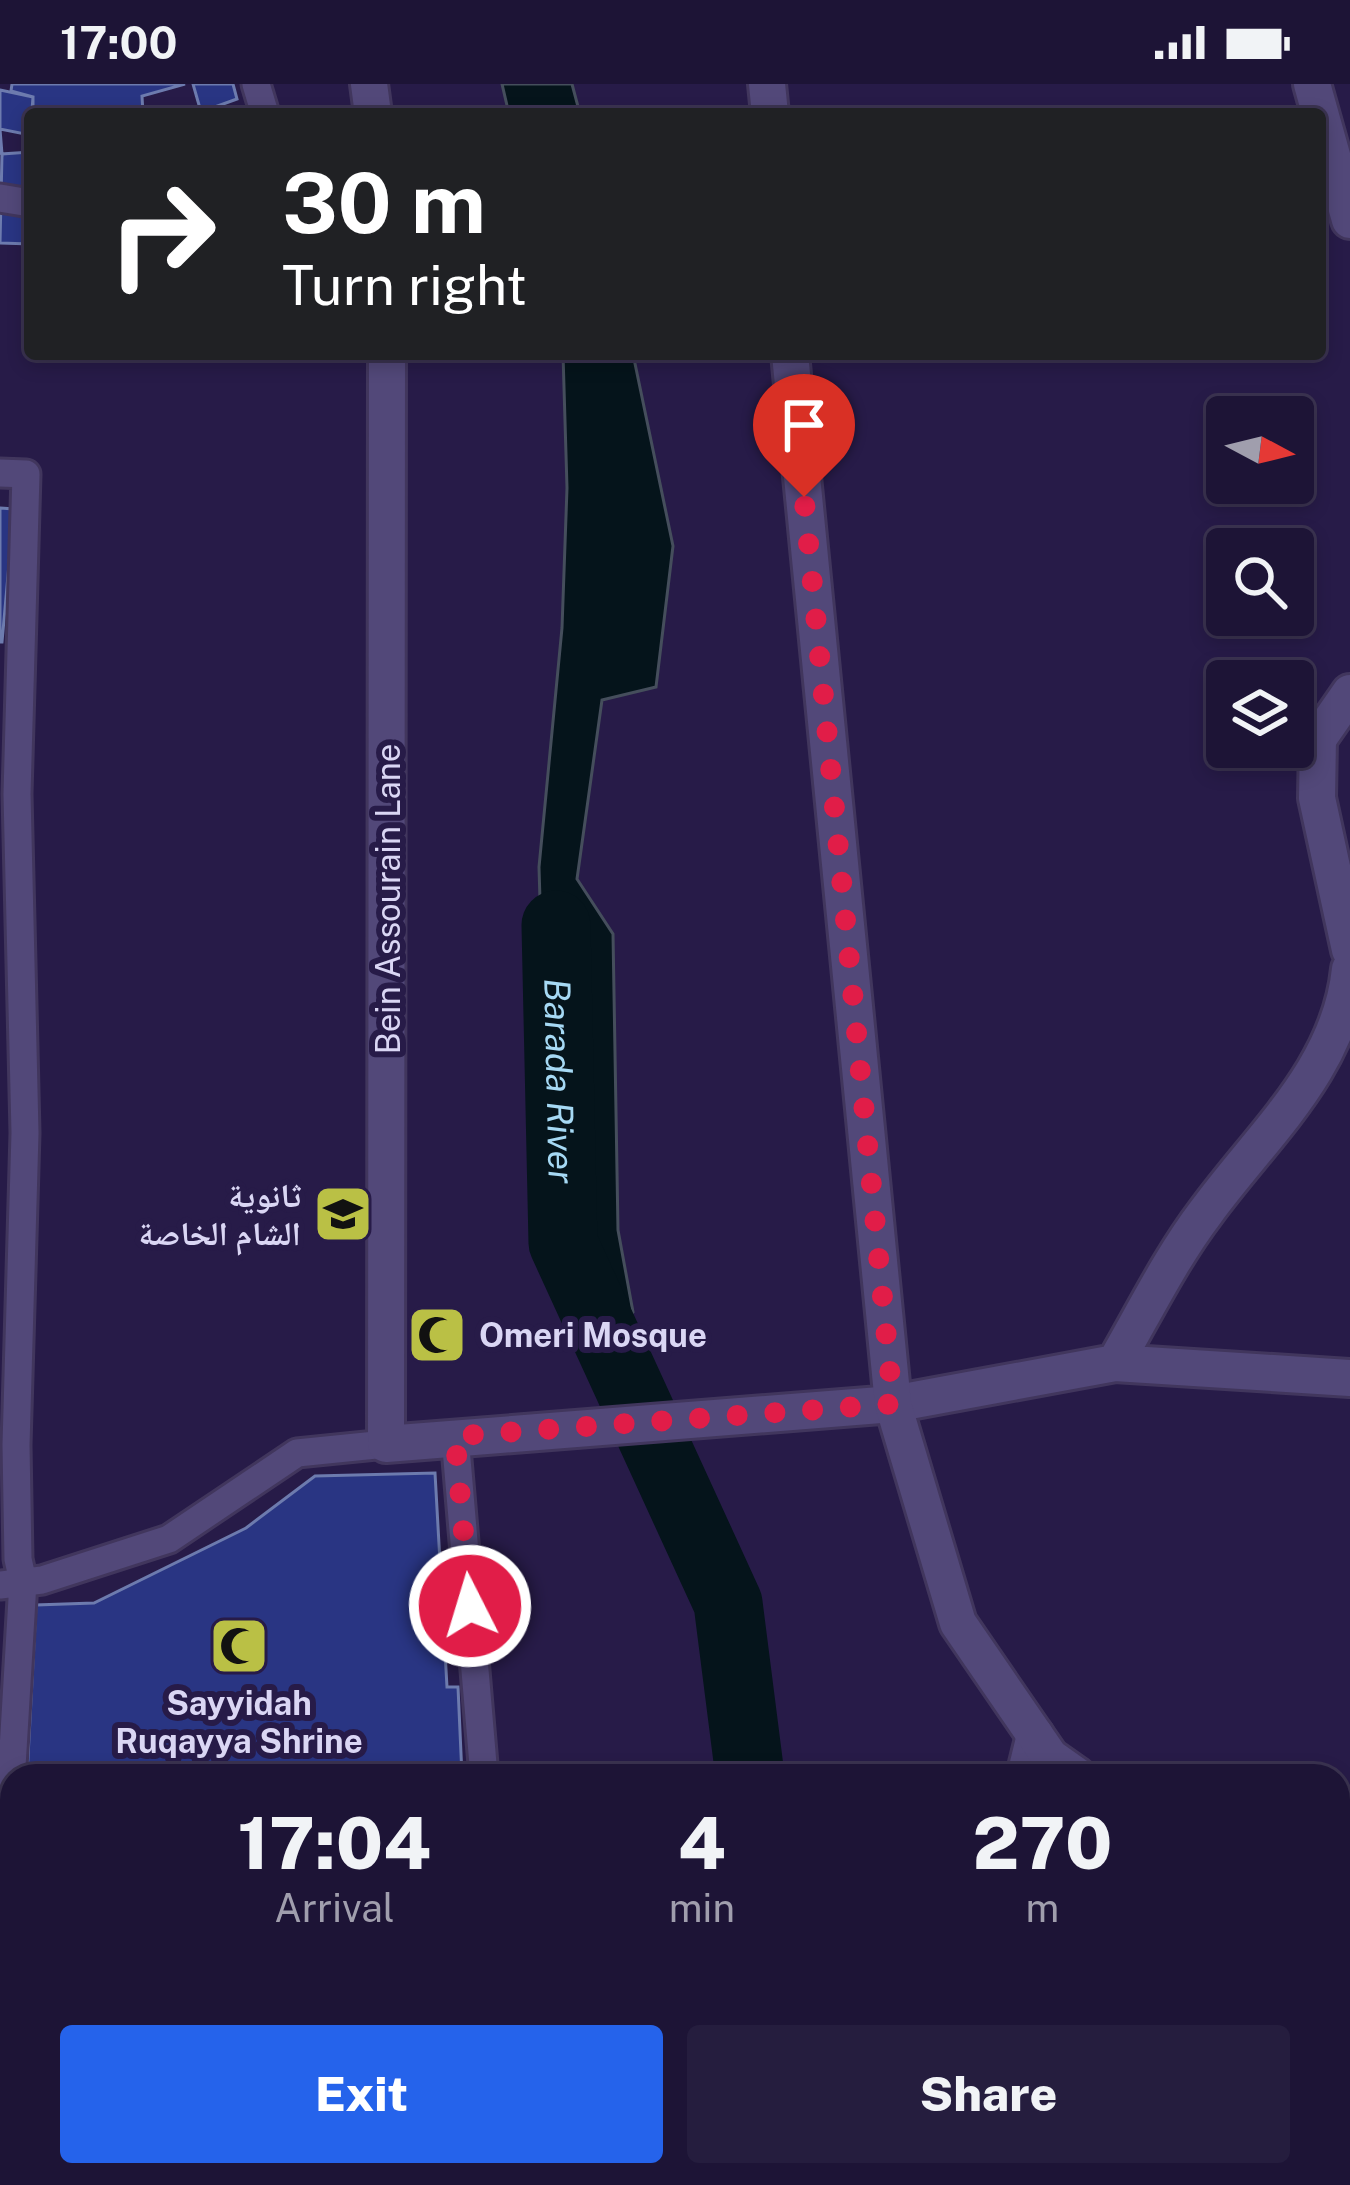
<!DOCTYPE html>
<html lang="en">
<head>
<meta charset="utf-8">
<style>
  body { margin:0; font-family:"Public Sans","Noto Naskh Arabic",sans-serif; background:#251d3e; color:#f1f3f6; height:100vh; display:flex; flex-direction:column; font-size:45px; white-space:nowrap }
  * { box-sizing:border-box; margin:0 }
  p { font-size:39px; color:#a09ead }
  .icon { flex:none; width:66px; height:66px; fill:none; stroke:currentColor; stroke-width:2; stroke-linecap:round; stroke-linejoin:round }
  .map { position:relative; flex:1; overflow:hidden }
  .details { position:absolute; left:0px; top:1680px; width:1350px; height:423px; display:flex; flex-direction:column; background:#1d1436; border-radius:36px 36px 0 0; box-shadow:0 6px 18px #0003,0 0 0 3px #3b3351 }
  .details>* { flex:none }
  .hud { position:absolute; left:24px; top:24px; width:1302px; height:252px; border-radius:12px; box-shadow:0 6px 18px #0003,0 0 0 3px #3b3351; background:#202124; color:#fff; overflow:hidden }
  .needle { width:78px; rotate:97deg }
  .tools { position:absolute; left:1206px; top:312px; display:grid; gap:24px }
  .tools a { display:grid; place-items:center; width:108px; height:108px; border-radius:12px; background:#1d1436; box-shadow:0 6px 18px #0003,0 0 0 3px #3b3351; font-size:60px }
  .pin { position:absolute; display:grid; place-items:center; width:102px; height:102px; color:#fff; margin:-123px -51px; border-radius:50% 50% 50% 0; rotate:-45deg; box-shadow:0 0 12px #0007 }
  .pin .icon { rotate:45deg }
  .me { position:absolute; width:132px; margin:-66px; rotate:355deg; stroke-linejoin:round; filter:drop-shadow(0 0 9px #0008) }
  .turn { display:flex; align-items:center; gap:42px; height:252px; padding:0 60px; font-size:54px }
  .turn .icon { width:156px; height:156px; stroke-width:2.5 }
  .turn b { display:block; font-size:84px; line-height:102px }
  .eta { display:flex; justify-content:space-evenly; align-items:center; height:204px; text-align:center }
  .eta b { font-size:72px; font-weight:800; line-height:84px }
  .primary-button { display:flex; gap:24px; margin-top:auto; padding:24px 60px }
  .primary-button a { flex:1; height:138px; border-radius:12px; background:#2563eb; color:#fff; font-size:48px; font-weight:800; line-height:138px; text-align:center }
  .primary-button a+a { background:#251d3e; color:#f1f3f6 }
  .status { display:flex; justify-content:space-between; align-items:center; height:84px; padding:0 60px; background:#1d1436; direction:ltr }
  .status svg { height:33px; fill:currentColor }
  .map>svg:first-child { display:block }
</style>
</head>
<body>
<div class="status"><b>17:00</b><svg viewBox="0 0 49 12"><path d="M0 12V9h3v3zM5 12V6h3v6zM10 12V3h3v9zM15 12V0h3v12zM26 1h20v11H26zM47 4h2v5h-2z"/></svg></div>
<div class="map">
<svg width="1350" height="2101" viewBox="0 0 1350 2101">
  <rect width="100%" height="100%" fill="#271b48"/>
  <!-- water -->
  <path fill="#05141b" stroke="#454e5c" stroke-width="3" d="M 502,0 L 572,0 L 580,30 L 509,30 Z
    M 563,270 L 633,270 L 673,462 L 656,603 L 602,616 L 577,795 L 613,850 L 618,1146 L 633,1228 L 608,1256 L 563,1159 L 558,920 L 542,883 L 539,783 L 562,544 L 567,404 Z"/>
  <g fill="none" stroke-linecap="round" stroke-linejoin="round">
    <!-- river -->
    <g stroke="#05141b" stroke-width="69">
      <path id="s1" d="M 556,841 L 563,1159 L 728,1519 L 750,1692"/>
      <path d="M 686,2101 L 688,2091"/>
    </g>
  </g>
  <!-- building -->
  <path fill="#293583" stroke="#6d7bae" stroke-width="3" d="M 12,0 L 185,0 L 142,12 L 143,30 L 33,30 L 33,13 L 11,7 Z
    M 193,0 L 233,0 L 237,15 L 201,28 Z
    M 0,6 L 33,13 L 30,51 L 0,45 L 2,70 L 0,69 Z
    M 30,68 L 30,160 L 0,159 L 2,70 Z
    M 0,424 L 14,425 L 2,558 L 0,558 Z
    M 435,1389 L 447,1603 L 458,1603 L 462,1692 L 27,1692 L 36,1521 L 94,1519 L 246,1444 L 315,1392 Z"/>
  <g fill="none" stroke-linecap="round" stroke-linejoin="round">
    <!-- pedestrian casing -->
    <g stroke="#41365d" stroke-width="33">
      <path id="pedestrian" d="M 256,0 L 265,30
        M 0,114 L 30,119
        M 0,389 L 26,390 L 17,710 L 25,1049 L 16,1361 L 18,1475 L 23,1498 L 0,1884
        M 455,1352 L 484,1692
        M 0,1501 L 42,1496 L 169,1455 L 297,1369 L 386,1360
        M 1338,1829 L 1350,1829
        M 517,2091 L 518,2101"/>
    </g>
    <!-- minor casing -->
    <g stroke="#41365d" stroke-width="42">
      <path id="minor" d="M 369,0 L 373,30
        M 1312,0 L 1350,136
        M 387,270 L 386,1360 L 893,1320 L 1115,1279 C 1144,1229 1171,1174 1206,1128 C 1262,1051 1340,985 1350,885
        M 1350,609 L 1318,655 L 1317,714 L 1350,866
        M 1115,1279 L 1350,1294
        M 1025,1692 L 1035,1651
        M 1000,2101 L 1000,2091"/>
    </g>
    <!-- tertiary casing -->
    <g stroke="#41365d" stroke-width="42">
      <path id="tertiary" d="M 767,0 L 770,30
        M 790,270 L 893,1320 L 958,1539 L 1050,1673 L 1077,1692
        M 1338,1982 L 1350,2009"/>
    </g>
    <!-- pedestrian -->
    <use href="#pedestrian" stroke="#524879" stroke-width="27"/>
    <!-- minor -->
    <use href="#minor" stroke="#524879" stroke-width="36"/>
    <!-- tertiary -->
    <use href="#tertiary" stroke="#524879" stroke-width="36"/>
  </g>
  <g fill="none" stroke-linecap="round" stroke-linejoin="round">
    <!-- route -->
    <path stroke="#e11d48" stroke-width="21" stroke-dasharray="0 37.8" d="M 470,1522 L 455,1352 L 893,1320 L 804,413"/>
  </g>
  <!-- icons -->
  <defs>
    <g id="school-square" transform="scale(3)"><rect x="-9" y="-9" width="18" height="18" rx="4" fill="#bac045" stroke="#271b48"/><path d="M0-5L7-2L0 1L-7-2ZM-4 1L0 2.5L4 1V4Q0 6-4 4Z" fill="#111"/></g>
    <g id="mosque-square" transform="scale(3)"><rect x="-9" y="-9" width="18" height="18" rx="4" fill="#bac045" stroke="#271b48"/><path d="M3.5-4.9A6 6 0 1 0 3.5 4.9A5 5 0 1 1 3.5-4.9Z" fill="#111"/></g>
  </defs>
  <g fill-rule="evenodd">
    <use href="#school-square" x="343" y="1130"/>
    <use href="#mosque-square" x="437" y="1251"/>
    <use href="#mosque-square" x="239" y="1562"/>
  </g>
  <g text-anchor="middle" stroke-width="12" stroke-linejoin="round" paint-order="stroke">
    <!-- street labels -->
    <g font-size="33" fill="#dad6f4" stroke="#271b48">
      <text transform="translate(388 815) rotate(-90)" y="12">Bein Assourain Lane</text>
    </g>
    <!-- poi labels -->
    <g font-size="33" font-weight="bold" fill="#dad6f4" stroke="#271b48" text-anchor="end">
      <text x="301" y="1123">ثانوية<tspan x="301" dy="38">الشام الخاصة</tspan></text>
      <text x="479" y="1263" text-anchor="start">Omeri Mosque</text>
      <text x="239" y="1631" text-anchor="middle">Sayyidah<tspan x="239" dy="38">Ruqayya Shrine</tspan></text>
    </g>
    <!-- water labels -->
    <g font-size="36" font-style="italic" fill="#a6d9f4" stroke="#271b48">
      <text dy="13" stroke="none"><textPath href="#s1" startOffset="156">Barada River</textPath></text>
    </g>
  </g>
</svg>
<div class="tools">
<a><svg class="needle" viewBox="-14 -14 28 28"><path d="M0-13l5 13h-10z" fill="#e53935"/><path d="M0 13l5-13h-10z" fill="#a09ead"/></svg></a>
<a><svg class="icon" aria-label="search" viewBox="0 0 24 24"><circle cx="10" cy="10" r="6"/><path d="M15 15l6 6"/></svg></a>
<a><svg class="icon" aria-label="layers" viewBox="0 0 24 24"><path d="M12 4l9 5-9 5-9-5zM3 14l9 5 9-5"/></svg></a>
</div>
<div class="pin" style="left:804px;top:413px;background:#d93025"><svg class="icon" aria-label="arrive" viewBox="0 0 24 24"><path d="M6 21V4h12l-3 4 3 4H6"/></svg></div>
<svg class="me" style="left:470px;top:1522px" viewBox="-20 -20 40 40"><circle r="17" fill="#e11d48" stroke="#fff" stroke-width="3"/><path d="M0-11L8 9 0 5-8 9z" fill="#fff"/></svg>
<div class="hud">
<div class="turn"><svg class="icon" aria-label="right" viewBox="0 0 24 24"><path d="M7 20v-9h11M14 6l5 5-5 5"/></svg><div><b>30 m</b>Turn right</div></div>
</div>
<section class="details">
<div class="eta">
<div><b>17:04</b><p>Arrival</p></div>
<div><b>4</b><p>min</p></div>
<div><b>270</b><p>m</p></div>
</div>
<div class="primary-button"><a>Exit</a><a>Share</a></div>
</section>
</div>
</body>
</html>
